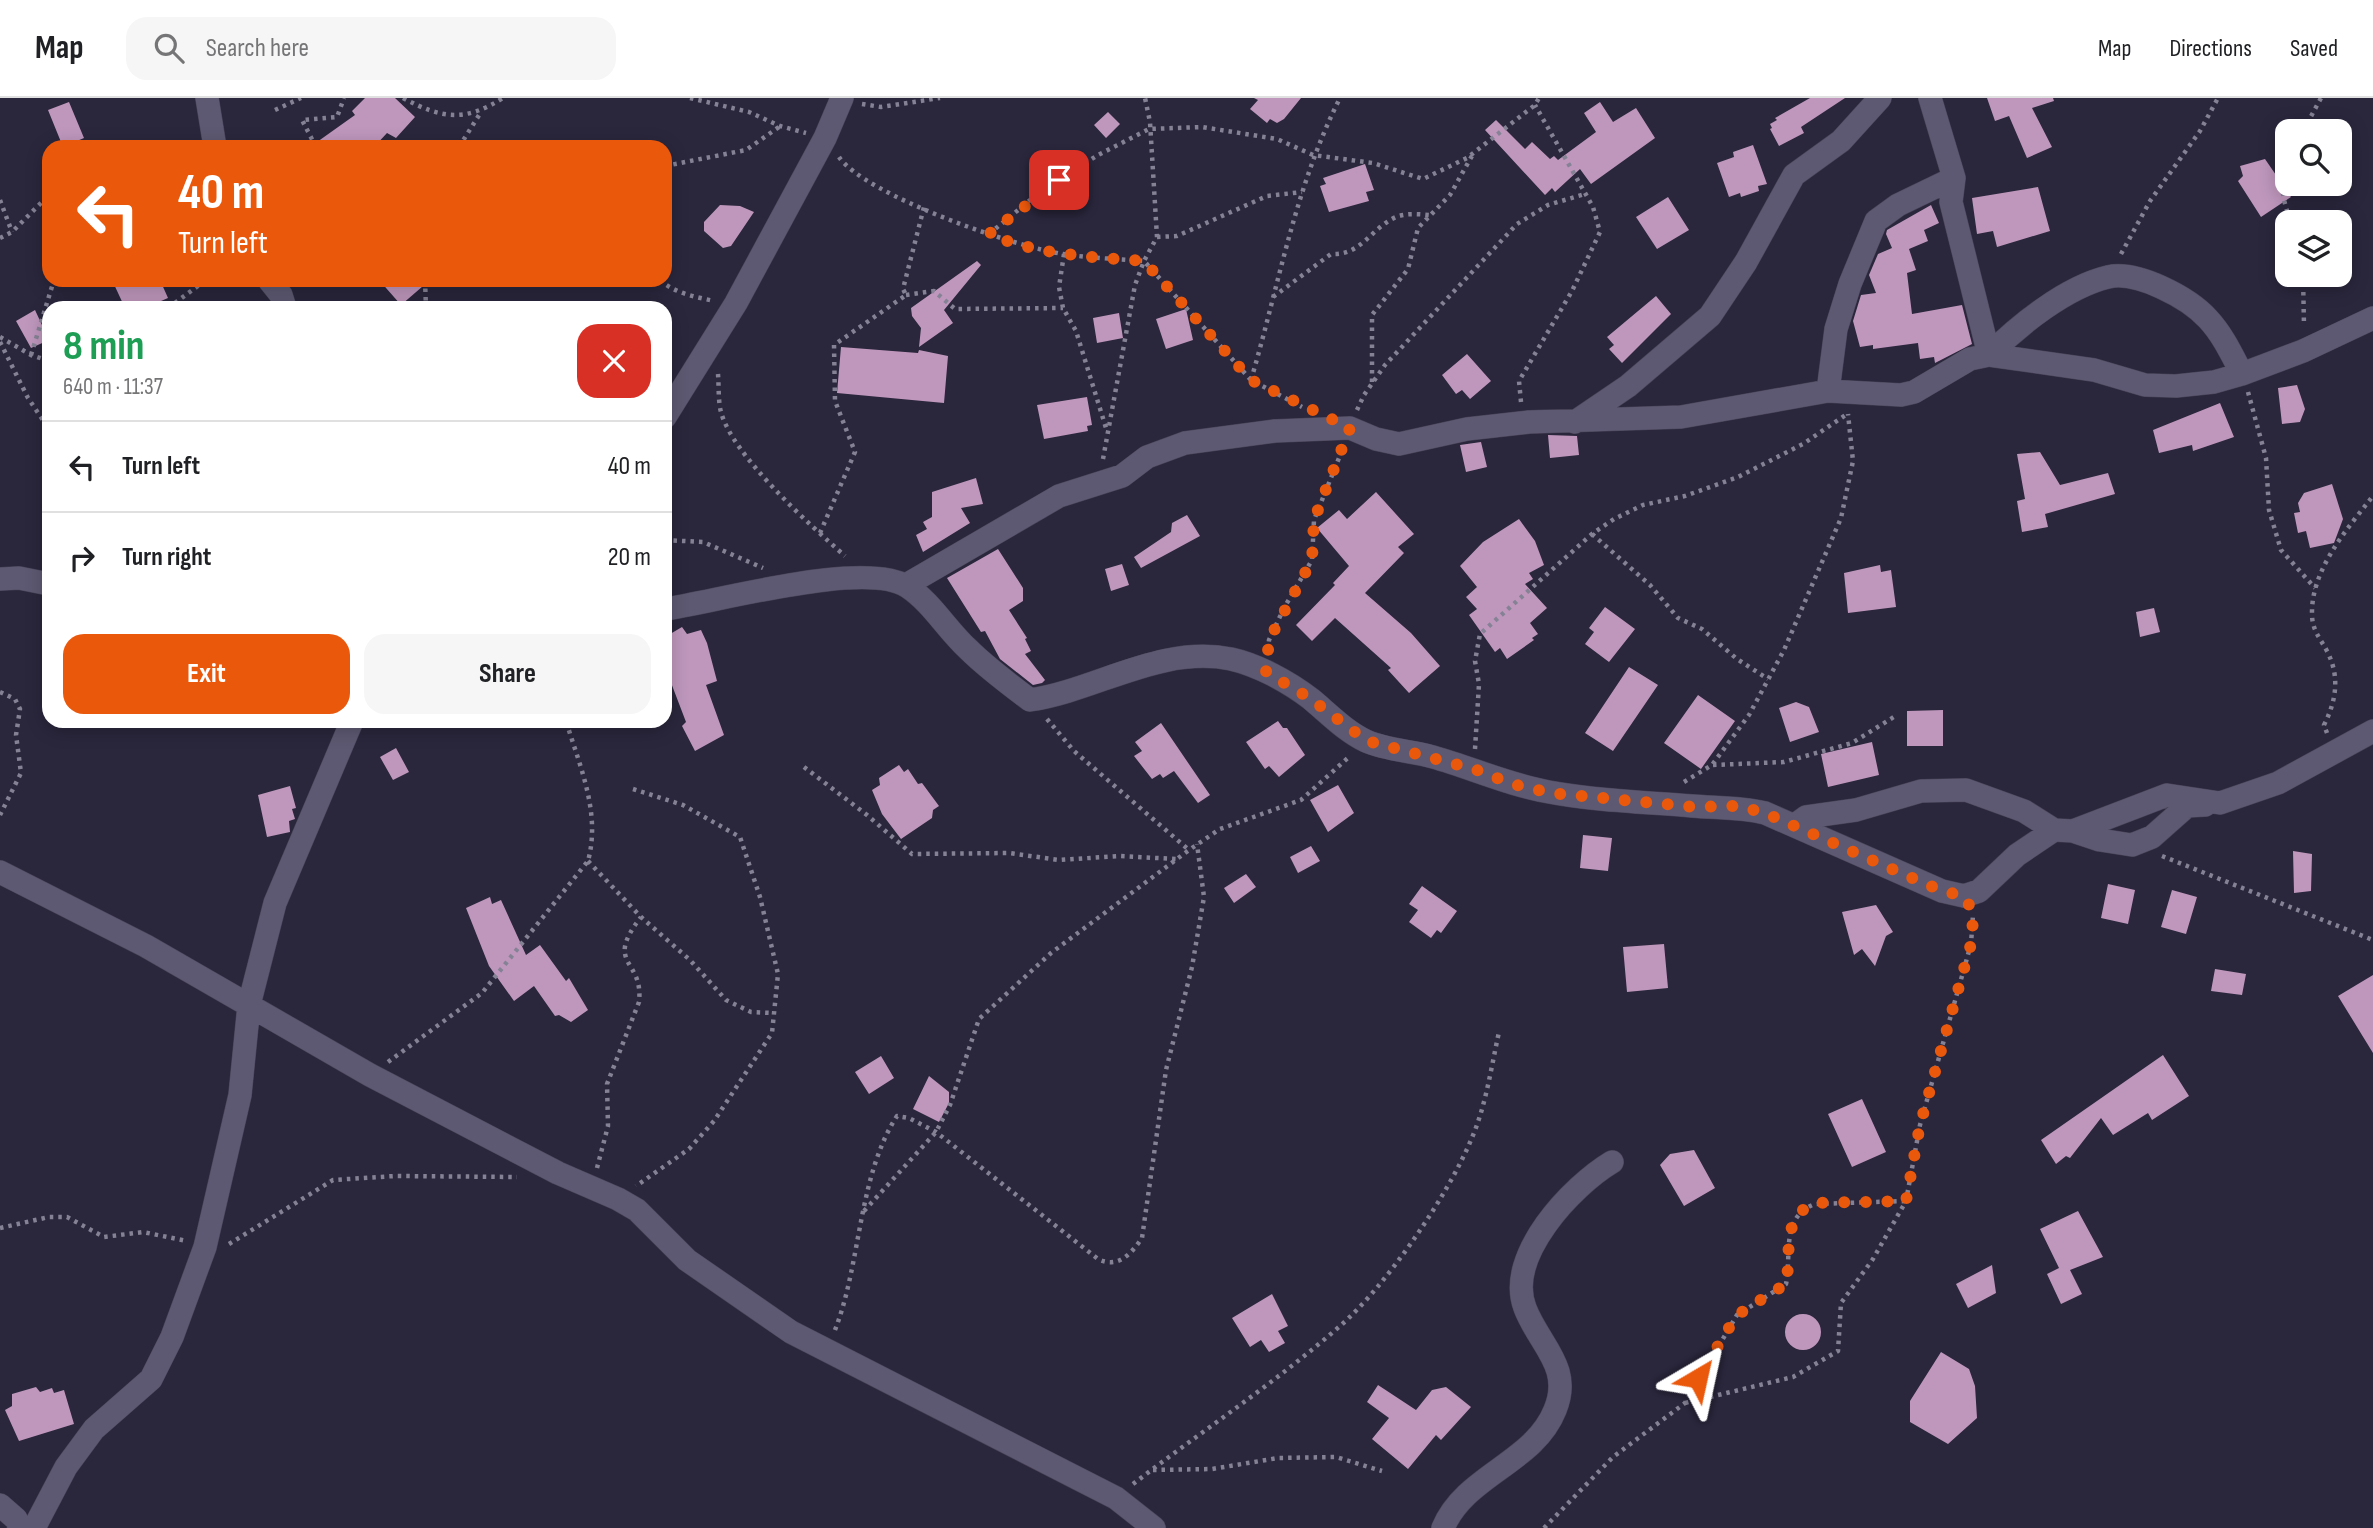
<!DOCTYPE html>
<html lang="en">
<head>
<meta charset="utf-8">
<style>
  body { margin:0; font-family:"Sofia Sans Condensed",sans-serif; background:#f6f6f6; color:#202124; height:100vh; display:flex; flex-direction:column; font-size:26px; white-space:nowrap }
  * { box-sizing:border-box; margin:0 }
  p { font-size:23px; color:#757577 }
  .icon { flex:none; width:38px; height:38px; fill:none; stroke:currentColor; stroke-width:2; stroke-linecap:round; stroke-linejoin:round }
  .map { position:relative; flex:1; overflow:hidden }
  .sheet { position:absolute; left:42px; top:203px; width:630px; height:427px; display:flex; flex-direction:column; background:#fff; border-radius:21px; box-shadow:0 4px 18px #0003 }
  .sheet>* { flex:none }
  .banner { position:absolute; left:42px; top:42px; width:630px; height:147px; border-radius:21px; box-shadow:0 4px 18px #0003; background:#ea580c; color:#fff; overflow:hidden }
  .buttons { position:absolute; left:2275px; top:21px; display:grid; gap:14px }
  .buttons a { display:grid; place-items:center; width:77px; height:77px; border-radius:14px; background:#fff; box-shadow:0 4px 18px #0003; font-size:35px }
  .pin { position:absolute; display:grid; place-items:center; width:60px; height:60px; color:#fff; margin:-30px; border-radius:14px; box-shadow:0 4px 10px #0006 }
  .me { position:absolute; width:77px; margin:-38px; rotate:36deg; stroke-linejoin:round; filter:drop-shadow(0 0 5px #0008) }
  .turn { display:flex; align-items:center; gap:24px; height:147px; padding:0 21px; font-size:32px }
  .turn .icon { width:91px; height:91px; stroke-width:2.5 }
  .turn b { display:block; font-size:49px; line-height:60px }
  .round { display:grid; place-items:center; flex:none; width:74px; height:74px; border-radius:21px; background:#f6f6f6 }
  .headline { display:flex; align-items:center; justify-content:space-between; height:119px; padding:0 21px }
  h1 { font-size:42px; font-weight:700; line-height:52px; color:#1e9e55 }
  .cta { display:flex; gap:14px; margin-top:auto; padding:14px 21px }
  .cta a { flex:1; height:80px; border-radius:21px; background:#ea580c; color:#fff; font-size:28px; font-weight:700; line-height:80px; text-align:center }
  .cta a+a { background:#f6f6f6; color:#202124 }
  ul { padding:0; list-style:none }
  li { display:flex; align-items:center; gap:21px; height:91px; padding:0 21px; border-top:2px solid #e0e0e0 }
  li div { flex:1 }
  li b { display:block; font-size:26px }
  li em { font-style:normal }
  header { display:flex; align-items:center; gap:42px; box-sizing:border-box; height:98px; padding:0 35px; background:#fff; border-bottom:2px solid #e0e0e0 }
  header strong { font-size:33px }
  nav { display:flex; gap:38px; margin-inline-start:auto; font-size:24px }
  .search { width:490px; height:63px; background:#f6f6f6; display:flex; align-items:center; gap:18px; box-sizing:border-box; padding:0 24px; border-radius:21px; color:#757577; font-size:26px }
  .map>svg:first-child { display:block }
</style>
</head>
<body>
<header>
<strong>Map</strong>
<div class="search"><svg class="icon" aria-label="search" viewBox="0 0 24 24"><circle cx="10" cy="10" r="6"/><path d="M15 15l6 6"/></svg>Search here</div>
<nav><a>Map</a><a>Directions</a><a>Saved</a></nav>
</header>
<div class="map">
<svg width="2373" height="1430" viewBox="0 0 2373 1430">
  <rect width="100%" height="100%" fill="#2a263c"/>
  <!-- building -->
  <path fill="#bf97bd" d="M 365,0 L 395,0 L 415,19 L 396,40 L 387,35 L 374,49 L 310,49 L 355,17 L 352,13 Z
    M 1254,0 L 1301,0 L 1284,21 L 1277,25 L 1270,21 L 1267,25 L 1250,11 L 1258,2 Z
    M 1810,0 L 1845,0 L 1801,29 L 1804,35 L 1779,48 L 1770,31 L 1772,30 L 1770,26 L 1777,22 L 1775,20 Z
    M 1987,0 L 2053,0 L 2054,3 L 2032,10 L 2052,49 L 2027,60 L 2009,18 L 1995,23 Z
    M 69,4 L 84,40 L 63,49 L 48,12 Z
    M 1600,4 L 1613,24 L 1636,10 L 1655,40 L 1591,86 L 1580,71 L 1555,94 L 1552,90 L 1545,97 L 1485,32 L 1496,22 L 1525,51 L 1532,44 L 1550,61 L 1554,58 L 1558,62 L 1596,34 L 1584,15 Z
    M 1108,14 L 1120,26 L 1106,40 L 1094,27 Z
    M 1753,47 L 1767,86 L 1758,88 L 1759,93 L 1741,99 L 1740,95 L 1729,99 L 1717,65 L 1734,59 L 1733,54 Z
    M 2265,61 L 2291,99 L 2261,119 L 2238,83 L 2243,78 L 2240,68 Z
    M 1365,66 L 1374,92 L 1366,94 L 1369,103 L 1329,114 L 1320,88 L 1326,86 L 1323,80 Z
    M 2038,89 L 2050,133 L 1997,149 L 1993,133 L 1977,136 L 1972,100 Z
    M 1668,99 L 1689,132 L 1657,151 L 1636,119 Z
    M 720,107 L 740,108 L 754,114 L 731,148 L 723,150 L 704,133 L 704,124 Z
    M 1931,107 L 1939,125 L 1924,132 L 1928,143 L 1909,151 L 1916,172 L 1907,175 L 1912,216 L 1962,207 L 1972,246 L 1935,265 L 1934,259 L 1920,261 L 1918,245 L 1873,251 L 1873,247 L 1860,249 L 1853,223 L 1861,197 L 1876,195 L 1869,177 L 1878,156 L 1892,150 L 1886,136 L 1887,132 Z
    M 977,163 L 981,167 L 944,212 L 953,225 L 919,249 L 921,230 L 912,218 L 911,210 Z
    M 112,182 L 160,182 L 168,200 L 145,210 L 125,210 Z
    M 379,182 L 430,182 L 401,207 Z
    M 1656,198 L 1671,216 L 1622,265 L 1609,251 L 1614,247 L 1607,239 Z
    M 1186,211 L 1193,242 L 1166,251 L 1156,221 Z
    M 35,212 L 49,242 L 31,250 L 16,223 Z
    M 1119,215 L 1123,240 L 1097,245 L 1093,220 Z
    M 841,249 L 918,255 L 919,252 L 948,258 L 944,305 L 837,295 Z
    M 1467,256 L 1491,283 L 1470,301 L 1462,292 L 1456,296 L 1442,277 Z
    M 2297,287 L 2305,311 L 2300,324 L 2282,326 L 2278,290 Z
    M 1087,299 L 1092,327 L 1087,328 L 1088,333 L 1044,341 L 1037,307 Z
    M 2220,305 L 2234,339 L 2193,353 L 2192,347 L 2159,355 L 2153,332 Z
    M 1548,337 L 1577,338 L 1579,357 L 1550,360 Z
    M 1481,344 L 1487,369 L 1466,374 L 1460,347 Z
    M 2040,354 L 2060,387 L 2108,375 L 2115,396 L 2045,416 L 2048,429 L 2022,434 L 2017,403 L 2025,401 L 2017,356 Z
    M 976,380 L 983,406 L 961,410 L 970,425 L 923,454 L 916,437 L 927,431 L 923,424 L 932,419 L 932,394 Z
    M 2332,386 L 2343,421 L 2334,445 L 2310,450 L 2306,433 L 2298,435 L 2294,415 L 2300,414 L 2298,405 L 2304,395 Z
    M 1376,394 L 1414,436 L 1398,449 L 1404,455 L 1365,495 L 1411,535 L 1440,568 L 1409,595 L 1388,572 L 1391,570 L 1335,520 L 1312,543 L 1296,527 L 1335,487 L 1333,485 L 1349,468 L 1317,430 L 1339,412 L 1347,421 Z
    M 1187,417 L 1200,438 L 1141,470 L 1134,459 L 1171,434 L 1172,425 Z
    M 1519,421 L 1535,443 L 1544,467 L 1529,475 L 1533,481 L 1525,486 L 1547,510 L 1530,525 L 1538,536 L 1532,540 L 1534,542 L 1507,561 L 1500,550 L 1495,554 L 1469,517 L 1477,511 L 1466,499 L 1477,489 L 1460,468 L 1483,444 Z
    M 998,451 L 1023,490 L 1023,503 L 1009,512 L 1027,540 L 1025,541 L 1031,553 L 1025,556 L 1045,582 L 1042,585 L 1033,587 L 1000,561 L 985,533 L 981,534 L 947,480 Z
    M 1122,466 L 1129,487 L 1111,493 L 1105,471 Z
    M 1880,467 L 1881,474 L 1891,472 L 1896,509 L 1848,515 L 1844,475 Z
    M 1605,509 L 1635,531 L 1609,564 L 1585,546 L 1594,534 L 1589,530 Z
    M 2154,510 L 2160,534 L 2140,539 L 2136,514 Z
    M 682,529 L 687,536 L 701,532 L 707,545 L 717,583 L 706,587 L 724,637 L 695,653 L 682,628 L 686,624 L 665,569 L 665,539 Z
    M 1629,569 L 1658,587 L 1613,653 L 1585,635 Z
    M 1698,597 L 1735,623 L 1701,671 L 1664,645 Z
    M 1796,604 L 1809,609 L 1819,634 L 1790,644 L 1779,610 Z
    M 1943,612 L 1943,648 L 1907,648 L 1907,613 Z
    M 1278,623 L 1283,630 L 1287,630 L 1305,657 L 1279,679 L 1269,668 L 1265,671 L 1246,644 Z
    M 1161,625 L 1210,697 L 1198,705 L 1174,673 L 1163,680 L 1160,676 L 1152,681 L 1134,658 L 1142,653 L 1135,644 Z
    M 1872,644 L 1879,677 L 1828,689 L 1821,656 Z
    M 396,650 L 409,674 L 393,682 L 380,659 Z
    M 899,667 L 904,674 L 908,671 L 918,686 L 922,685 L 939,708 L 933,712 L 932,720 L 901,741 L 882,716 L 872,692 L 880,687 L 879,680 Z
    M 1338,687 L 1354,715 L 1328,734 L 1310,702 Z
    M 290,688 L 296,710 L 292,711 L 295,721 L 289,723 L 290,734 L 267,739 L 258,697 Z
    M 1583,737 L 1612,740 L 1608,773 L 1580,770 Z
    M 1311,748 L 1320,763 L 1298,775 L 1290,759 Z
    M 2293,753 L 2312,756 L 2311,793 L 2294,795 Z
    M 1246,776 L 1256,789 L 1234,805 L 1224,790 Z
    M 2108,786 L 2135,792 L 2128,826 L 2101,820 Z
    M 1422,788 L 1457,813 L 1441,835 L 1437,832 L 1431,840 L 1409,824 L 1418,812 L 1409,806 Z
    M 2172,792 L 2197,799 L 2186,836 L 2161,829 Z
    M 490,799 L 492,806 L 501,802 L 526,857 L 540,847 L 566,883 L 569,880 L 588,912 L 571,924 L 559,917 L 555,918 L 534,888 L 514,903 L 489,868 L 466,810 Z
    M 1876,807 L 1893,834 L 1886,838 L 1875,868 L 1862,851 L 1854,857 L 1842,814 Z
    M 1664,846 L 1668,890 L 1627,894 L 1623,849 Z
    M 2215,871 L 2246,876 L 2242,897 L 2211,893 Z
    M 2373,877 L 2373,955 L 2338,898 Z
    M 2163,957 L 2189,998 L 2152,1022 L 2148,1015 L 2113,1037 L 2101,1020 L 2070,1060 L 2066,1058 L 2056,1066 L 2041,1042 Z
    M 881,958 L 894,980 L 869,996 L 855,974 Z
    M 929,978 L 949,994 L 949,1005 L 939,1024 L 913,1011 Z
    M 1862,1001 L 1886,1054 L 1852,1069 L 1828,1016 Z
    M 1694,1052 L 1715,1090 L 1684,1108 L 1660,1067 L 1670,1056 Z
    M 2078,1113 L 2103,1159 L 2070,1172 L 2082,1196 L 2061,1206 L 2047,1176 L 2059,1170 L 2040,1131 Z
    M 1992,1167 L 1996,1195 L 1968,1210 L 1956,1186 Z
    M 1272,1196 L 1288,1228 L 1278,1233 L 1285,1245 L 1269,1254 L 1261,1242 L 1250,1249 L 1232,1220 Z
    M1785 1234a18 18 0 1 1 36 0a18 18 0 1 1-36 0Z
    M 1941,1254 L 1969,1271 L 1975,1288 L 1977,1320 L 1948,1346 L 1910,1324 L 1910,1303 Z
    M 1378,1287 L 1416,1312 L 1432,1292 L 1446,1289 L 1471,1309 L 1441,1342 L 1436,1337 L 1408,1371 L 1372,1341 L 1389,1320 L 1367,1304 Z
    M 36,1289 L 40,1294 L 52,1290 L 54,1295 L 64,1292 L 74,1326 L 19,1343 L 5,1312 L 12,1308 L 12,1296 Z"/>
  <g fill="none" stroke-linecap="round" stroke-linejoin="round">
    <!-- street casing -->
    <g stroke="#474256" stroke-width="24">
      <path id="street" d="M 207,0 L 215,49
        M 1954,80 L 1951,104 L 1989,257
        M 269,182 L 281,197 L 285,210
        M 1989,257 C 2019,227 2066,189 2108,179 C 2137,172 2189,200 2208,221 C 2223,237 2232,257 2242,276
        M 1828,293 L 1836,231 L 1850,186 L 1876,123 L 1898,107 L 1954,80 L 1930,0
        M 665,319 L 736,205 L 825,40 L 842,0
        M 1575,324 L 1628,288 L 1710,218 L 1746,164 L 1794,77 L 1841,43 L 1880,0
        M 0,481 L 19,480 L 49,486
        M 906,487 L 1059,398 L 1122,378 L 1147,359 L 1185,345 L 1275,333 L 1350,330 L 1376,341 L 1399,346 L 1467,331 L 1529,324 L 1681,319 L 1828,293 L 1901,297 L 1914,294 L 1970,261 L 1989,257 L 2094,272 L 2145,287 L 2176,288 L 2214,284 L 2242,276 L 2303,253 L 2373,220
        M 665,511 C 716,504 866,461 908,489 C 932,505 947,532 968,551 C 987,570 1009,586 1030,602 C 1097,592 1160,547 1231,561 C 1258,567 1289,584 1311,601 C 1328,615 1345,633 1366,643 C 1386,652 1412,653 1433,659 C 1472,670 1509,687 1549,694 C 1596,703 1645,704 1692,708 C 1717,710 1740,709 1765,715 L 1942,793 L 1964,798 L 1979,793 L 2017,757 L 2054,732
        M 1795,727 L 1806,719 L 1856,712 L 1921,693 L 1966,692 L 2024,713 L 2054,732 L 2073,733 L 2167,697 L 2220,705 L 2278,685 L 2373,633
        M 2073,733 L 2100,742 L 2132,747 L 2152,739 L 2187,708 L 2205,707
        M 0,774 L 146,848 L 370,977 L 558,1075 L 618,1101 L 637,1112 L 687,1162 L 791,1234 L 1116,1400 L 1154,1430
        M 0,1407 L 16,1421 L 20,1430
        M 34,1430 L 66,1369 L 94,1331 L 151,1281 L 172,1239 L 205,1149 L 240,997 L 249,907 L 275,805 L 352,623
        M 1443,1430 C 1465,1377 1534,1365 1555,1312 C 1573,1269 1539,1247 1525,1210 C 1505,1158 1572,1088 1612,1064"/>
    </g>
    <!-- path -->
    <path stroke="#858295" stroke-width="4.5" stroke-dasharray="3.5 5" stroke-linecap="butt" d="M 403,0 C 442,21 465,24 503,0
      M 690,0 L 749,14 L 780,28 L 806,35
      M 862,6 L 881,9 L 940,0
      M 275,12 L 301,0
      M 2303,33 L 2321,0
      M 81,49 L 90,46
      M 316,49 L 302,22 L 337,19 L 344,0
      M 459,49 L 481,14
      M 839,59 C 865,97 1015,149 1063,156 C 1089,160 1117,161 1144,163 L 1251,282 L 1302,309
      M 2287,61 C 2278,83 2283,103 2291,124
      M 665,68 L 746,52 L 779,29
      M 0,102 L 12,134
      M 989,136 L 1040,94 L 1098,57 L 1149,31 L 1202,29 L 1277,41 L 1313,57 L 1373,65 L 1423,81 L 1467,60 L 1535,7 L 1539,0
      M 1157,139 L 1177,138 L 1267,98 L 1302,94
      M 0,140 L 12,134 L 49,97
      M 1064,156 L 1059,189 L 1063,210 L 1076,233 L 1106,330
      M 2121,156 L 2150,103 L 2200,33 L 2218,0
      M 2303,177 L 2304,228
      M 425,182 L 426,210
      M 660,182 C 674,195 696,199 714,203
      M 906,197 L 934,193 L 955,211 L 1063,210
      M 1273,199 L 1331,156 C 1361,158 1371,130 1396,119 C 1406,115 1418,116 1429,117
      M 168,210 L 206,182
      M 0,239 L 31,257 L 49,263
      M 0,244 L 28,300 L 49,331
      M 31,257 L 54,182
      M 718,276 C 719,288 718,303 721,314 C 732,357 811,428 845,458
      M 1251,282 C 1279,187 1295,89 1340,0
      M 1372,284 L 1372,217 L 1408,171 L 1418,130 L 1450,97 L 1473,56
      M 2248,294 L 2266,360 L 2269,412 L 2281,452 L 2315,490
      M 1521,304 L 1519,283 L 1572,193 L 1600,134 L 1593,109 L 1535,7
      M 1357,312 L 1364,297 L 1385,267 L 1517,126 L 1548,107 L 1585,96
      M 1103,361 L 1135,187 L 1144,163 L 1157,139 L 1150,24 L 1145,0
      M 820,435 L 855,354 L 835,303 L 834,247 L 906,197 L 903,191 L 924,109
      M 1592,436 L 1650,487 L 1678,520 L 1702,531 L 1737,561 L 1768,581
      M 665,442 L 703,444 L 763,470
      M 1268,552 L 1269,542 L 1284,510 L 1312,462 L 1314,422 L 1343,350
      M 0,594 L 15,601 L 20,611 L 16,637 L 21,675 L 0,717
      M 1047,621 L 1074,653 L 1189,752
      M 2327,635 L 2324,627 C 2336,603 2340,580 2328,555 C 2321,541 2312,533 2312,516 C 2311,472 2347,431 2373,398
      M 1475,651 L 1479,586 L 1475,563 L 1480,536 L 1592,436 L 1614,421 L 1643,407 L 1685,398 L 1738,379 L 1803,346 L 1847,316
      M 1713,667 L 1784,664 L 1852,645 L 1897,617
      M 804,669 L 867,717 L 912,756 L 1009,755 L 1059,762 L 1119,758 L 1176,761
      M 1684,684 L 1712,667 L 1749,617 L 1784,552 L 1841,420 L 1853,363 L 1848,316
      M 633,691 L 683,707 L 740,739 L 760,799 L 778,876 L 772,935 L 714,1023 L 689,1051 L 636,1088
      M 2162,758 L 2373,842
      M 588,763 L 641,819 L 690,862 L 726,902 L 751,914 L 773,915
      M 388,964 L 482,895 L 588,763 C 601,715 580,669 566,623
      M 597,1070 L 608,1028 L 607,986 L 639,904 C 644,860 603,868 641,819
      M 864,1113 L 936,1034 L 950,1007 L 979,921 L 1051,855 L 1189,752 L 1220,731 L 1301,702 L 1350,658
      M 0,1130 L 49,1119 L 67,1119 L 104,1139 L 143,1134 L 187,1143
      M 229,1146 L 333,1082 L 395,1078 L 517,1079
      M 835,1232 C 861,1166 858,1078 897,1018 L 909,1020 L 936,1034 L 1098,1161 C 1118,1171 1131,1156 1142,1140 L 1166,972 L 1192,869 L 1204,799 L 1197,746
      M 1685,1305 L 1793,1279 L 1838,1253 L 1841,1205 L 1873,1161 L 1906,1103 L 1920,1027 L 1971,846 L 1973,817
      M 1153,1372 L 1212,1371 L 1278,1360 L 1336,1359 L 1382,1373
      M 1133,1386 C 1202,1333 1275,1285 1340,1228 C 1386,1188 1447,1099 1471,1042 C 1486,1008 1491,970 1499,934
      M 1544,1430 L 1613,1359 L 1685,1305 L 1737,1217 L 1786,1186 C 1792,1156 1780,1119 1815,1106 L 1906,1103"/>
    <!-- street -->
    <use href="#street" stroke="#5d5972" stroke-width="23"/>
  </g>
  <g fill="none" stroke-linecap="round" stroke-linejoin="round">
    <!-- route -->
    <path stroke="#ea580c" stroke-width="12" stroke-dasharray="0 21.6" d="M 1059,82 L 989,136 C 1038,157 1091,159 1144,163 L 1251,282 L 1350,330 L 1314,422 L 1312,462 L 1269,542 L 1266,574 L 1308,599 L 1367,643 L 1474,671 L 1512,686 L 1551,695 L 1695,709 L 1737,708 L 1765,715 L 1942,793 L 1964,798 C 1975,814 1973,827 1971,846 L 1920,1027 L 1906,1103 L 1815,1105 C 1780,1119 1792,1156 1786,1186 L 1737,1217 L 1698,1280"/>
  </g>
</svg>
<div class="buttons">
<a><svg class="icon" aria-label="search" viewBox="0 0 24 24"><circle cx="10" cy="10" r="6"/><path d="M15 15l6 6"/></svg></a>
<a><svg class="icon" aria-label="layers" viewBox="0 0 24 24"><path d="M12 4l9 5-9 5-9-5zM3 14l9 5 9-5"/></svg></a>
</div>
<div class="pin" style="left:1059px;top:82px;background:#d93025"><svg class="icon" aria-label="arrive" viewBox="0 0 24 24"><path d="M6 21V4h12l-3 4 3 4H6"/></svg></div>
<svg class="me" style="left:1698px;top:1280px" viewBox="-20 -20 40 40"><path d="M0-17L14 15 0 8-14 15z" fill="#ea580c" stroke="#fff" stroke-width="4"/></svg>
<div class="banner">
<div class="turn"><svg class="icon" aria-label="left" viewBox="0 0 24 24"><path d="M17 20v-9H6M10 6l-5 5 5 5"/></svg><div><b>40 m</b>Turn left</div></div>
</div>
<section class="sheet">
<div class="headline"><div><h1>8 min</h1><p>640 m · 11:37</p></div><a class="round" style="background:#d93025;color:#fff"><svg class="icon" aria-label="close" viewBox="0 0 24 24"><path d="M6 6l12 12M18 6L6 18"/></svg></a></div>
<ul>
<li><svg class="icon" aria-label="left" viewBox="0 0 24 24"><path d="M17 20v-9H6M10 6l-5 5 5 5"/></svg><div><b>Turn left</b></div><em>40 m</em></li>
<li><svg class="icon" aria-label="right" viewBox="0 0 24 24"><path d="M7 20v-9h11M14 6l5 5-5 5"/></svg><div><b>Turn right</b></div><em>20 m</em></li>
</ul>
<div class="cta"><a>Exit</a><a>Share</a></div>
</section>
</div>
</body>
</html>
